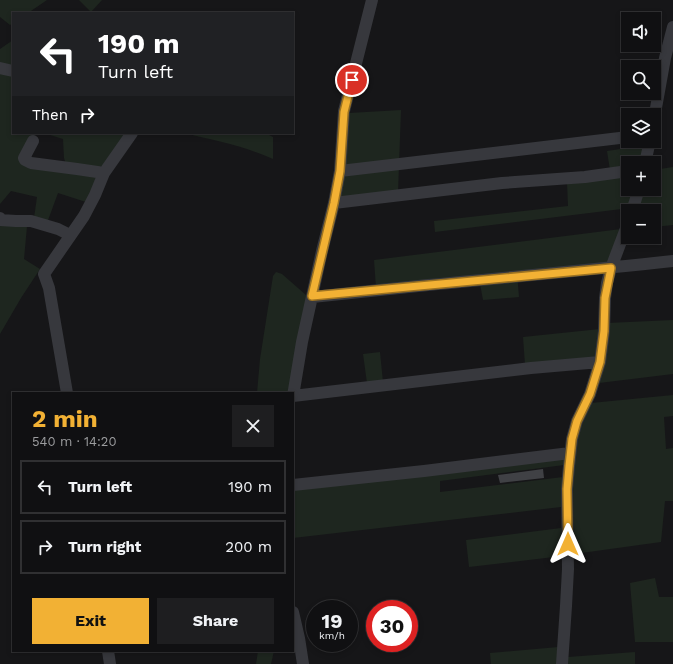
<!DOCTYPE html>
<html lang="en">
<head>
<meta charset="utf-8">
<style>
  body { margin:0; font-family:"Work Sans",sans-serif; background:#1e1e20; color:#f1f3f6; height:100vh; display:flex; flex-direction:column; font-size:15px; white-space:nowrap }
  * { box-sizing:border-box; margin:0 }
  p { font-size:13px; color:#9c9d9f }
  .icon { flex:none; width:22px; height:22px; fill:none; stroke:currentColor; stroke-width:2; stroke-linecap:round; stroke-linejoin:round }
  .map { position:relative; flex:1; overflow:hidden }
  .side { position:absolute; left:12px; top:392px; width:282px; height:260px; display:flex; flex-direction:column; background:#101012; border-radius:0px; box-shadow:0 2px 6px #0003,0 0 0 1px #303032 }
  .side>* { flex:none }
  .top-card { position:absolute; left:12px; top:12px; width:282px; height:122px; border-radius:0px; box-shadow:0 2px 6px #0003,0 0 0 1px #303032; background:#202124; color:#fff; overflow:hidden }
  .fabs { position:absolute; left:621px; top:12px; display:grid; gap:8px }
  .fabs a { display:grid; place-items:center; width:40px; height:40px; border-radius:0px; background:#101012; box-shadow:0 2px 6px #0003,0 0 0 1px #303032; font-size:20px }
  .speed { position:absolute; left:306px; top:600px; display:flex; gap:8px; font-size:20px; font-weight:700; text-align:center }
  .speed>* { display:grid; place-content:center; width:52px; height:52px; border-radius:50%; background:#101012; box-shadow:0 2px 6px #0003,0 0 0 1px #303032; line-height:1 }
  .speed small { font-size:10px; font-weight:400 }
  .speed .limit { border:6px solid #d22; background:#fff; color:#111 }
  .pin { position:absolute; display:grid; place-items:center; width:34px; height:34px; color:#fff; margin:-17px; border:2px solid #fff; border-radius:50%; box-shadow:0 1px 4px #0007 }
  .me { position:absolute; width:44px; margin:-22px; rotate:0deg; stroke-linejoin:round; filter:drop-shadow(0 0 3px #0008) }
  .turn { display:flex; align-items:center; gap:14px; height:84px; padding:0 20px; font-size:18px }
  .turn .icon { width:52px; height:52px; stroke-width:2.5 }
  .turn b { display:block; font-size:28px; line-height:34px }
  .then { display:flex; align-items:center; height:38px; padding:0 20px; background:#0003; gap:8px; font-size:15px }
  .round { display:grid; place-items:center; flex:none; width:42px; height:42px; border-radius:0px; background:#1e1e20 }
  .summary { display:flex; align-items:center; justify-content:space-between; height:68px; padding:0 20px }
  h1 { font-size:24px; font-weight:700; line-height:30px; color:#f2b134 }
  .primary-button { display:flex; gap:8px; margin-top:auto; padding:8px 20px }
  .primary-button a { flex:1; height:46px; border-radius:0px; background:#f2b134; color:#111; font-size:16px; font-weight:700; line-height:46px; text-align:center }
  .primary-button a+a { background:#1e1e20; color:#f1f3f6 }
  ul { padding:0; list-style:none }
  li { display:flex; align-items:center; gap:12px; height:54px; margin:0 8px 6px; padding:0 12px; border:2px solid #303032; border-radius:0px }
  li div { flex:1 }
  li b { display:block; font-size:15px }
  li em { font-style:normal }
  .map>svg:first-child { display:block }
</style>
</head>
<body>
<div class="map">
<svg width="673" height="664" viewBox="0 0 673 664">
  <rect width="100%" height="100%" fill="#161618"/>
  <!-- green -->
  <path fill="#1e261f" d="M 0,0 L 47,0 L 28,13 L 13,13 L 13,23 L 10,25 L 0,17 Z
    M 79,0 L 102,0 L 91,12 Z
    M 13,40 L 13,133 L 36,133 L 22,157 L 97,176 L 89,203 L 58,193 L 47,223 L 34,218 L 37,197 L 11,191 L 0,204 L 0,49 Z
    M 401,110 L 398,193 L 340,199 L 349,113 Z
    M 44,133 L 127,133 L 107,163 L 100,167 L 66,164 L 64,158 L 63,139 Z
    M 183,133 L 265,133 L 273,137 L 273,159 C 244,146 214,140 183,133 Z
    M 627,141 L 645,141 L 640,163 L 628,163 L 628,189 L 654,189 L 654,170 L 673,167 L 673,225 L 654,227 L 654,211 L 637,211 L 638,207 L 435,232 L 434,221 L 568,206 L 567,182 L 610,170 L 607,151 L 627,148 Z
    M 0,224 L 27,226 L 24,259 L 40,269 L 21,298 L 0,334 Z
    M 621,229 L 607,265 L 517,273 L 519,297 L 483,300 L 480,284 L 376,288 L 374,260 Z
    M 276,272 L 282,274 L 306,295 L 306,301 L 289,393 L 257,393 L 260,359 L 273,276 Z
    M 673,320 L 673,374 L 599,383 L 607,323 Z
    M 600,329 L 594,360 L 525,365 L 523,337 Z
    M 380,352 L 383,382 L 367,383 L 363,354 Z
    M 673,395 L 673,416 L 664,417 L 666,449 L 673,448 L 673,501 L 665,501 L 661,542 L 574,554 L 573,490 L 575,454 L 579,434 L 584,419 L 591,403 Z
    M 565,457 L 564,465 L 440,481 L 440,492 L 563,477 L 561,507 L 293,538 L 293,490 Z
    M 561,528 L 562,556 L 469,567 L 466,540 Z
    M 655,578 L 659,597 L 673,597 L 673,642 L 635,642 L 630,583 Z
    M 558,647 L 557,664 L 491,664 L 490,653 Z
    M 258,651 L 274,651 L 271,664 L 256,664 Z
    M 635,652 L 635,664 L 568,664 L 568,657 Z"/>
  <!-- building -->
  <path fill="#404145" d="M 543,469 L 544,478 L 500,483 L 498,475 Z"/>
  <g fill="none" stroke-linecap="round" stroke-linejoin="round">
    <!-- minor -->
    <path stroke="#37383d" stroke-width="12" d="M 0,68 L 13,71
      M 654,119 L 665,58 L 673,27
      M 33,141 L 24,158 L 25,160 L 31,163 L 77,169 L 104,173
      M 645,163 L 650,141
      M 340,171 L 628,137
      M 334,203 L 502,183 L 585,177 L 628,171
      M 632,211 L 639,189
      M 0,218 L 0,220 L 16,221 L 31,221 L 58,229 L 70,235
      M 312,297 C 351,293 389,289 428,285 C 509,277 591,270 673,261
      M 67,393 L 49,288 L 44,274 L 84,216 L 95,195 L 104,173 L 132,133
      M 293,396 L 302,342 L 322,251 L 334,203 L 340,171 L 344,111 L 372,0
      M 293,396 L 531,368 L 600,362
      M 293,485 L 424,471 L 570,453
      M 293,612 L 299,638 L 303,664
      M 108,651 L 110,664
      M 562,664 L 566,606 L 568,569 L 567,489 L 569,466 L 572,439 L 577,421 L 590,394 L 600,362 L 604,331 L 605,298 L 607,283 L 611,268 L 628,223"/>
  </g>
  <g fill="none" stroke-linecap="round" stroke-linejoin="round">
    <!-- route casing -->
    <g stroke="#9d7322" stroke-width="10">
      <path id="route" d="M 352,80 L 344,112 L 340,171 L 334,203 L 312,296 L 611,268 L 605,298 L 604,331 L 600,362 L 590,394 L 577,421 L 572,439 L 569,466 L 567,489 L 568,544"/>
    </g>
    <!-- route -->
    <use href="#route" stroke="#f2b134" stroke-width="7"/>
  </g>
</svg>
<div class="fabs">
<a><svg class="icon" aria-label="sound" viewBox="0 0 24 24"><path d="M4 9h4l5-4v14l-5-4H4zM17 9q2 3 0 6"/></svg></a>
<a><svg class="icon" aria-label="search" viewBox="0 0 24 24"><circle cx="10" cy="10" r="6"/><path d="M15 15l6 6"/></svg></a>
<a><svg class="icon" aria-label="layers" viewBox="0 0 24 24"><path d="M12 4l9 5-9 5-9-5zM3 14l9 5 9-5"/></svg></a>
<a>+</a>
<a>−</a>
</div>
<div class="speed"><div>19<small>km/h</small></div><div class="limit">30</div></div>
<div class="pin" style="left:352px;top:80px;background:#d93025"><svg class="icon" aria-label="arrive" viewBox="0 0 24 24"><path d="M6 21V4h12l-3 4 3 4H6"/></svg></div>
<svg class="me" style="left:568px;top:544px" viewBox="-20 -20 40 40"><path d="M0-17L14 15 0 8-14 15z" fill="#f2b134" stroke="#fff" stroke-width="4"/></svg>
<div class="top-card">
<div class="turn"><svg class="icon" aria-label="left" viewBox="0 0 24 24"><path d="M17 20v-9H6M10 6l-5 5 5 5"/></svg><div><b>190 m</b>Turn left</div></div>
<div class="then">Then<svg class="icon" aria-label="right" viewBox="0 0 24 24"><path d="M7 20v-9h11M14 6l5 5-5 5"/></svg></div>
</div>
<section class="side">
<div class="summary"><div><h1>2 min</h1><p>540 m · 14:20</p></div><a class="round"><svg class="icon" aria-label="close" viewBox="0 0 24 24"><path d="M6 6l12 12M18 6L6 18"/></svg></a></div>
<ul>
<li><svg class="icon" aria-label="left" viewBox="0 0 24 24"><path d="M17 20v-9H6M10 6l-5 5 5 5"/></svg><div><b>Turn left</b></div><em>190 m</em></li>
<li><svg class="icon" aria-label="right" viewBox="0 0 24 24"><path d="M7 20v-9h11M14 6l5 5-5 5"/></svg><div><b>Turn right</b></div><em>200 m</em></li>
</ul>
<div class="primary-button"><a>Exit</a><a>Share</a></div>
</section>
</div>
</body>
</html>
